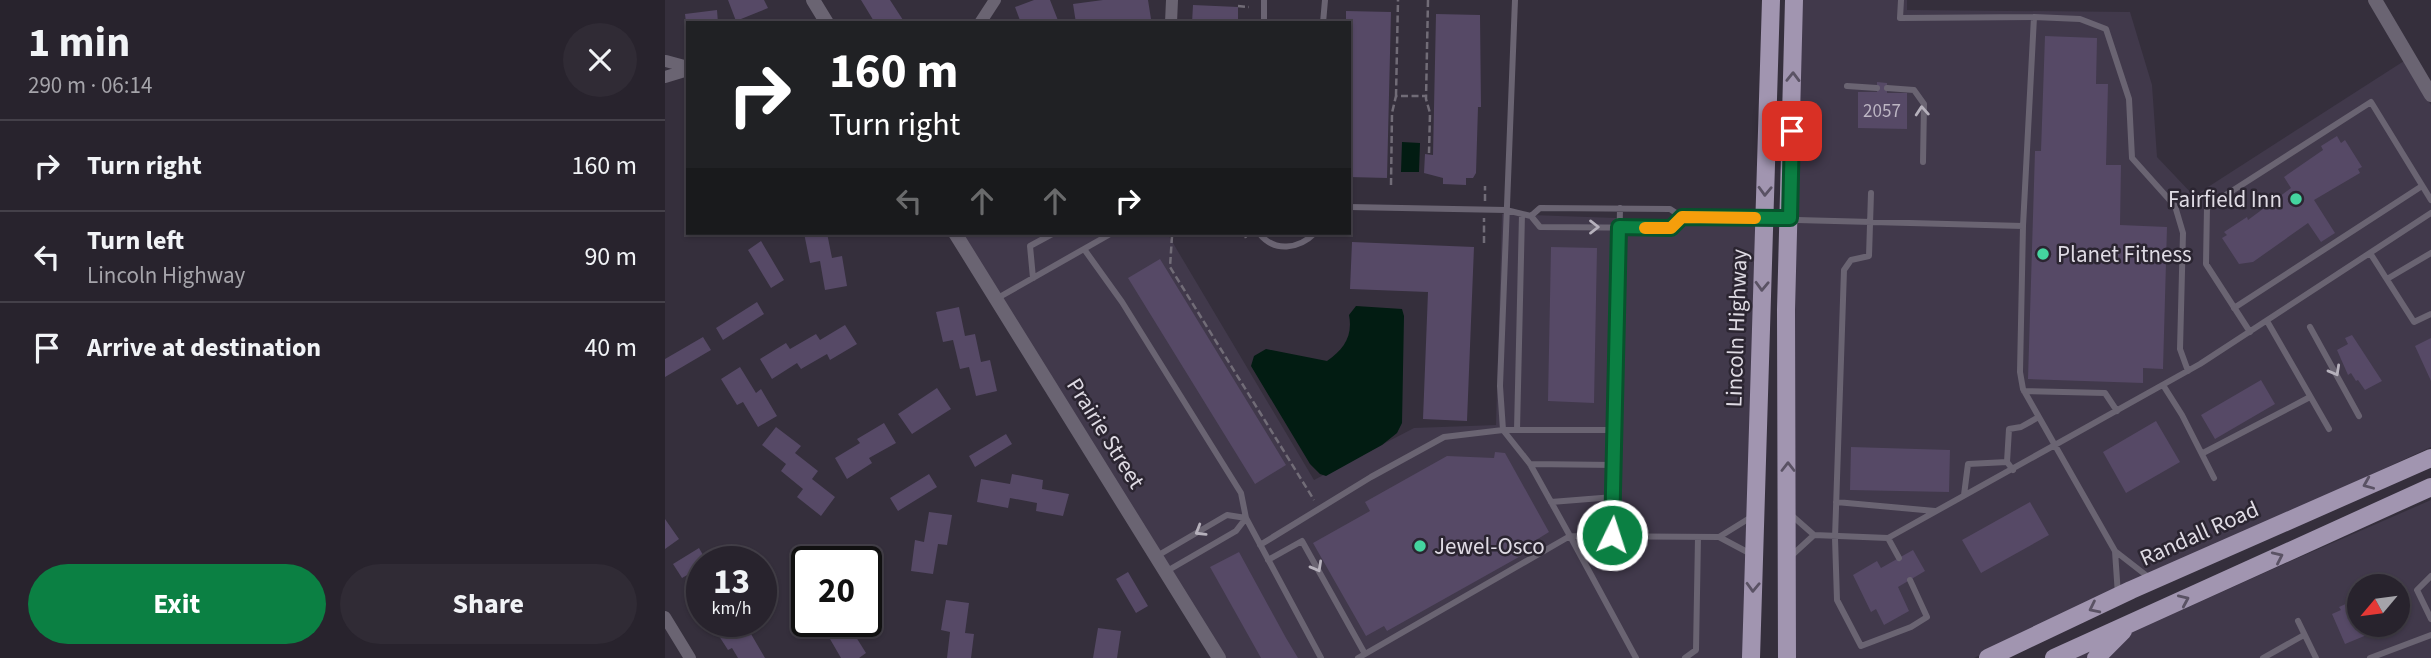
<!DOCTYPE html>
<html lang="en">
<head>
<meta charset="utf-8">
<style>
  body { margin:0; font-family:"Source Sans 3",sans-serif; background:#302b35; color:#f1f3f6; height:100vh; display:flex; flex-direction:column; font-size:26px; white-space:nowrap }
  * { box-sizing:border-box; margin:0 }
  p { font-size:23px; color:#a5a4aa }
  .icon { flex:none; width:38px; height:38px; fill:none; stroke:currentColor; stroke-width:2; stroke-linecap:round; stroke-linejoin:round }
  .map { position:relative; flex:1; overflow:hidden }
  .sheet { display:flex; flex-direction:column; background:#28232d; width:665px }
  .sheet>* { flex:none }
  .guide { position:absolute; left:21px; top:21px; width:665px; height:214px; border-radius:0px; box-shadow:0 2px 5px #0004,0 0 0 2px #444049; background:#202124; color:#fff; overflow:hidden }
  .needle { width:46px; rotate:241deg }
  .fabs { position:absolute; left:1682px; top:574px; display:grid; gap:14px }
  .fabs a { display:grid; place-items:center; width:63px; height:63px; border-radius:50%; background:#28232d; box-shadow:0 2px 5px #0004,0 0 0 2px #444049; font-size:35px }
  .speed { position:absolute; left:21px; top:546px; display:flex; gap:14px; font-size:35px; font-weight:700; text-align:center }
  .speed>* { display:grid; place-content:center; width:91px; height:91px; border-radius:50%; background:#28232d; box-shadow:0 2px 5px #0004,0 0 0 2px #444049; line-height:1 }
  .speed small { font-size:18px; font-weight:400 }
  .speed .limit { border:4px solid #111; border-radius:10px; background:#fff; color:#111 }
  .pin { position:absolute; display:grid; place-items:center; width:60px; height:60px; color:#fff; margin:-30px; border-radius:14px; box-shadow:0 4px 10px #0006 }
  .me { position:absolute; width:77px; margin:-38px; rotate:4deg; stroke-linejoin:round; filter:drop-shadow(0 0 5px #0008) }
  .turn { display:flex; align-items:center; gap:24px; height:147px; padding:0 28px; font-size:32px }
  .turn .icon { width:91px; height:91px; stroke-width:2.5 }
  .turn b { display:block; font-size:49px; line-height:60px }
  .lanes { display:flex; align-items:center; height:66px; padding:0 28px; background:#0003; justify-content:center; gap:35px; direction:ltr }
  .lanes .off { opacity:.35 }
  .round { display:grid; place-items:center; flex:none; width:74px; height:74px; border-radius:37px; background:#302b35 }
  .headline { display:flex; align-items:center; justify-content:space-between; height:119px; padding:0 28px }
  h1 { font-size:42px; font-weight:700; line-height:52px }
  .cta { display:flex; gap:14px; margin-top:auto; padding:14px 28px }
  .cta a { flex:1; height:80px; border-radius:42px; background:#0b8043; color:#fff; font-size:28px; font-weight:700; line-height:80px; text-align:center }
  .cta a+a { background:#302b35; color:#f1f3f6 }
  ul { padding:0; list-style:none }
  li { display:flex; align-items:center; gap:21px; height:91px; padding:0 28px; border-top:2px solid #444049 }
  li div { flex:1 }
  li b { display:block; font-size:26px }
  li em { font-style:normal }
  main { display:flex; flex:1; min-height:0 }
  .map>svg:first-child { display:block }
</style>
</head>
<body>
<main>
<section class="sheet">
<div class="headline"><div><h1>1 min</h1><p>290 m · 06:14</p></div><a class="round"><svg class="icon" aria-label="close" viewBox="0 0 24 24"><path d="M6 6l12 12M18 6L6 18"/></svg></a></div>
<ul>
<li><svg class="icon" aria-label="right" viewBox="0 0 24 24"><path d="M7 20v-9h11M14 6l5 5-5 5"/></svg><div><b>Turn right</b></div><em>160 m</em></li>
<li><svg class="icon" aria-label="left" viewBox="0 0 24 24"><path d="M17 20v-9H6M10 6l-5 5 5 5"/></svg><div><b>Turn left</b><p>Lincoln Highway</p></div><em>90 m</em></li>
<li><svg class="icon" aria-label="arrive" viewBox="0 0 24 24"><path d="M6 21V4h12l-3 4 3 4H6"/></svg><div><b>Arrive at destination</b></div><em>40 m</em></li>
</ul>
<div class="cta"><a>Exit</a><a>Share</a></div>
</section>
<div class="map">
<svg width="1766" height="658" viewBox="0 0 1766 658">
  <rect width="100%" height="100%" fill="#352f3c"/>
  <!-- built -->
  <path fill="#41394b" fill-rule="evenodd" d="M 1128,0 L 1242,0 L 1242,10 L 1465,12 L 1487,85 L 1492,157 L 1529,196 L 1739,61 L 1766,105 L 1766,447 L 1309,658 L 1128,658 Z
    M 837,214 L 1093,223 L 1079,658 L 560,658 L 295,233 L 502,233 L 649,480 L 749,428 L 831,425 Z
    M 1766,500 L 1766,658 L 1410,658 L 1608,569 ZM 1694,586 L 1732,586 L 1732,625 L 1694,625 Z"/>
  <!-- water -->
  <path fill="#021c12" d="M 737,142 L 755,143 L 754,172 L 736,172 Z
    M 691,306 L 737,309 L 739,316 L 737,423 L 732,433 L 717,445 L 661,476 L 655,474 L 645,464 L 586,366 L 589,356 L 601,349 L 662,361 C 679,349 688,336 684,315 Z"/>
  <!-- building -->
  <path fill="#564966" d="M 63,0 L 99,0 L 103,8 L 71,21 Z
    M 196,0 L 225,0 L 238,20 L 210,23 Z
    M 369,0 L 385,0 L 394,23 L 356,23 L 350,7 Z
    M 438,0 L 483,0 L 486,19 L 411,23 L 408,4 Z
    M 528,5 L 573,7 L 573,23 L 527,23 Z
    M 52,10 L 53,23 L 21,23 L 20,14 Z
    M 681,11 L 726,12 L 722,178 L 684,177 L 684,23 L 681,23 Z
    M 771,14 L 815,15 L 816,107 L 813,107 L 811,173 L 808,178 L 801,178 L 801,185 L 778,184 L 778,178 L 759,173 L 760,154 L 768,155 Z
    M 1380,36 L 1432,38 L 1431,84 L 1443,84 L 1441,165 L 1456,165 L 1455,225 L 1502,227 L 1498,369 L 1478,368 L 1478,383 L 1363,379 L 1370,151 L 1376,151 Z
    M 1212,82 L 1222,83 L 1222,93 L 1242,93 L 1242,129 L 1193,128 L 1193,92 L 1212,92 Z
    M 1672,136 L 1676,143 L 1680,140 L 1697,167 L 1693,169 L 1695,173 L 1649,200 L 1670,233 L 1656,242 L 1643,223 L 1588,262 L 1574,264 L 1557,238 L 1562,235 L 1559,232 L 1582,217 L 1583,220 L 1626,188 L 1619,177 L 1658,150 L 1656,146 Z
    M 139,233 L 162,233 L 167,258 L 177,256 L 182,286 L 160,290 L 155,261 L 145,263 Z
    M 96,241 L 119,280 L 106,288 L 83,250 Z
    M 687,242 L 809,247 L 802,421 L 758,419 L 763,292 L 685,289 Z
    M 886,247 L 932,248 L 929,403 L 883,401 Z
    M 495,259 L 621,465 L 590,484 L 463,278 Z
    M 92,302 L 99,314 L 58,340 L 51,328 Z
    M 294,307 L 300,336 L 310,334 L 316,362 L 325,360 L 332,391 L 311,396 L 304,367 L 295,369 L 288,340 L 278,342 L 271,312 Z
    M 180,325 L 192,344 L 165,360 L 162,354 L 136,369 L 132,363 L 107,379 L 95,359 L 121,343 L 125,349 L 151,334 L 155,340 Z
    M 1687,335 L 1717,381 L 1700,390 L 1693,380 L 1691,381 L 1686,373 L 1683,375 L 1672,350 L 1683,344 L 1680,338 Z
    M 38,337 L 46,350 L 0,377 L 0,359 Z
    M 1766,338 L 1766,381 L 1750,346 Z
    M 75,367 L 91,393 L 96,389 L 112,416 L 93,427 L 78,402 L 72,405 L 56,379 Z
    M 1596,380 L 1610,404 L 1550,439 L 1536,415 Z
    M 272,388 L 286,409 L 247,434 L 233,414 Z
    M 1491,421 L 1515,462 L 1461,493 L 1438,452 Z
    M 219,423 L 231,443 L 204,458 L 207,463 L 182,479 L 170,458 L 195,443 L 192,439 Z
    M 111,427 L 136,446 L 130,453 L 153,471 L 147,479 L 170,497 L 156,516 L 132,497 L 138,489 L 116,471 L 121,464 L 97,445 Z
    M 341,434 L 347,444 L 310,467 L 304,456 Z
    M 1186,447 L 1285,450 L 1284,492 L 1185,490 Z
    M 830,452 L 840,453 L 884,532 L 858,548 L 861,553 L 722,631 L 719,626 L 701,636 L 648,543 L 705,511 L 700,502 L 782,456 L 829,458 Z
    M 264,474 L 272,487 L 233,511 L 225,498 Z
    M 347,474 L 378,480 L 377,489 L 404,494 L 398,516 L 371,511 L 372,503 L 345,498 L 343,508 L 312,502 L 316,479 L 345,484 Z
    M 1365,502 L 1384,535 L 1316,573 L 1297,540 Z
    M 264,512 L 287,515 L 282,545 L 273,544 L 268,574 L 246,571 L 250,540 L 259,542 Z
    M 0,519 L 14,539 L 0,549 Z
    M 34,548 L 42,562 L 37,562 L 37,584 L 32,587 L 24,574 L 17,578 L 8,564 Z
    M 1248,550 L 1260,571 L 1233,587 L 1244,611 L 1219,625 L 1211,609 L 1206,612 L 1188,575 L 1212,561 L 1216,568 Z
    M 574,552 L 621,638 L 633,658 L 596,658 L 545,567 Z
    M 463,572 L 483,606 L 471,613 L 451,579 Z
    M 1694,598 L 1694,625 L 1726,625 L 1680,644 L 1667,614 L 1676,610 L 1674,607 Z
    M 281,600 L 304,603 L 300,633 L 309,634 L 306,658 L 282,658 L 285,632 L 276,630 Z
    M 160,621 L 187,621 L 190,626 L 186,629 L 201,653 L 194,658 L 176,658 L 165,639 L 170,637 Z
    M 79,622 L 100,658 L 73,658 L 67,648 L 63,650 L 54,636 Z
    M 433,628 L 456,631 L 452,658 L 428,658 Z"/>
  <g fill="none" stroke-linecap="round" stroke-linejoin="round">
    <!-- path -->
    <path stroke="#716c77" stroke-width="2.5" stroke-dasharray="7 3.5" stroke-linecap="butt" d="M 763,0 L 761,99 L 765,113 L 764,153
      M 573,6 L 584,7
      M 731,96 L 733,0
      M 726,185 L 727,113 L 731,96 L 761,96
      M 820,201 L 820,186
      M 579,233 L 581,238
      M 507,236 L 505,267 L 649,500
      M 819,243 L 819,218"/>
    <!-- service -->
    <path stroke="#6a6472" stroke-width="6" d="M 850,0 L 835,386 L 838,430 L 950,430
      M 1236,0 L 1235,18 L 1369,17 L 1358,226
      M 1369,17 L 1415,19 L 1441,29 L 1464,99 L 1467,158 L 1510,206 L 1518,233 L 1515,349 L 1523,371
      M 599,23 L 599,0
      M 658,23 L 660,0
      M 1182,86 L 1212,88
      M 1222,88 L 1249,90 L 1259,104 L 1258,162
      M 1206,193 L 1204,256 L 1186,260 L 1179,270 L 1170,538 L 1172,600 L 1196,646 L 1246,627 L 1262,617 L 1245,580
      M 684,207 L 841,210 L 866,216 L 875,227 L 1006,228 L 1017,217
      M 866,216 L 875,208 L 1005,209 L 1017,217 L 1358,226 L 1355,372 L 1358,389 L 1450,551
      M 594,233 C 609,253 634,249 650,233
      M 419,249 L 457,302 L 576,493 L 581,518 L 656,658
      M 1705,253 L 1749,322 L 1766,314
      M 368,278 L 365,246 L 389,233
      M 1722,279 L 1766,253
      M 331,299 L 447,233
      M 1569,308 L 1757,186
      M 1602,321 L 1664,429
      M 1645,327 L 1694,416
      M 1585,332 L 1541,264 L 1542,207 L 1706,102 L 1766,200
      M 1498,385 L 1517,415 L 1549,478
      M 1359,391 L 1440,393 L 1452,411
      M 852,430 L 857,214
      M 1538,453 L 1645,397
      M 1342,462 L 1344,429 L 1356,427 L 1372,418
      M 865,464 L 950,465 L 947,535
      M 950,465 L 955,208
      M 1299,495 L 1303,464 L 1342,462 L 1348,470
      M 886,502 L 949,497
      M 1171,502 L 1270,511
      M 1124,513 L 1149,535 L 1125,557
      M 1149,535 L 1223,538 L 1535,364 L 1766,213
      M 1223,538 L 1234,558
      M 595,545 L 706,477 L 779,437 L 838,430 L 865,464 L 905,536 L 693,658
      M 1086,554 L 1054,537 L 1088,516
      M 492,556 L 562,515 L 581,518
      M 603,560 L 637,541 L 700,654
      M 502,571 L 571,531 L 581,518
      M 1766,576 L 1752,590 L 1766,619
      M 1453,595 L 1450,551 L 1486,579
      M 1633,621 L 1651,658
      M 971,658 L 905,536 L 1054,537
      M 1020,658 L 1031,650 L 1033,537
      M 1598,658 L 1639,635
      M 1705,658 L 1766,635"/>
    <!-- minor -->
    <path stroke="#6a6472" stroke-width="12" d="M 315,23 L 330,0
      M 506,23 L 507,0
      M 1,61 L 23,67
      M 0,77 L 23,70
      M 0,617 L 25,658"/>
    <!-- tertiary -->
    <path stroke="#6a6472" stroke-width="14" d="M 148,0 L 162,23
      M 1710,0 L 1766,95
      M 290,233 L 554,658"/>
    <!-- primary -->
    <path stroke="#a195b0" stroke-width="18" d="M 1086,658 L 1106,0
      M 1122,658 L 1121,310 L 1129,0
      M 1323,658 L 1466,590 L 1766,458
      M 1389,658 L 1766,487
      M 1431,658 L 1458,631"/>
  </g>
  <!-- one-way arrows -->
  <defs><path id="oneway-chevron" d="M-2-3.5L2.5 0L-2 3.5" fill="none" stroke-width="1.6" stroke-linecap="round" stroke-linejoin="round" transform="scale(1.75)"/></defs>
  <g stroke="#5a5264">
    <use href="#oneway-chevron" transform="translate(1128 77) rotate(-89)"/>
    <use href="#oneway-chevron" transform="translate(1100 191) rotate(92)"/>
    <use href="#oneway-chevron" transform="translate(1097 286) rotate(92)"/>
    <use href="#oneway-chevron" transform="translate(1123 467) rotate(-90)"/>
    <use href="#oneway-chevron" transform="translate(1703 484) rotate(157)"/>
    <use href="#oneway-chevron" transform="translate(1613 557) rotate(-25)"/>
    <use href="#oneway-chevron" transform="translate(1088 587) rotate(92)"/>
    <use href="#oneway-chevron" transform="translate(1519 600) rotate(-24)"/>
    <use href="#oneway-chevron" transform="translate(1429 608) rotate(154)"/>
  </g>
  <g stroke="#b6b1bc">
    <use href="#oneway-chevron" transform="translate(1257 111) rotate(-94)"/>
    <use href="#oneway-chevron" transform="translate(929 227)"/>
    <use href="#oneway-chevron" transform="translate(1670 371) rotate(61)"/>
    <use href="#oneway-chevron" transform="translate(535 531) rotate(149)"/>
    <use href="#oneway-chevron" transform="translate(652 567) rotate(61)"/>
  </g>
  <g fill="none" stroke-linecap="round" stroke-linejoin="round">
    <!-- route casing -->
    <g stroke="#07532c" stroke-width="18">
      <path id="route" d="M 947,535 L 954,227 L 1006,228 L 1017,217 L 1125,218 L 1127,131"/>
    </g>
    <!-- route -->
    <use href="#route" stroke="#0b8043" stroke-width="12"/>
    <!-- slow -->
    <path stroke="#f59e0b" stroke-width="12" d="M 980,228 L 1006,228 L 1017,217 L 1090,218"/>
  </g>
  <!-- markers -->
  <g fill="#44d49f" stroke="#2b2531" stroke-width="2.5">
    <circle cx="1631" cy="199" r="7"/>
    <circle cx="1378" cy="254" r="7"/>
    <circle cx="755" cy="546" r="7"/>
  </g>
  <g text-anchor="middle" stroke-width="5" stroke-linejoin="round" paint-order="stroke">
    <!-- number labels -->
    <g font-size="19" fill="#bdb6c4">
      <text x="1217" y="117">2057</text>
    </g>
    <!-- poi labels -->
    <g font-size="23" fill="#dfdbe4" stroke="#2b2531" text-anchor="start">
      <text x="1617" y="207" text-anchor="end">Fairfield Inn</text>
      <text x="1392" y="262">Planet Fitness</text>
      <text x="769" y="554">Jewel-Osco</text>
    </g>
    <!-- street labels -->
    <g font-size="23" fill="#dfdbe4" stroke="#2b2531">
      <text transform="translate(1071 328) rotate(-88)" y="8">Lincoln Highway</text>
      <text transform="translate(441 433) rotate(58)" y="8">Prairie Street</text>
      <text transform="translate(1534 533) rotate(-24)" y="8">Randall Road</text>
    </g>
  </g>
</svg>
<div class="fabs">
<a><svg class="needle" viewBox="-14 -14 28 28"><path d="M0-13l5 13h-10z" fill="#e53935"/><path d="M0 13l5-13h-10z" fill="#a5a4aa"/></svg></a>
</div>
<div class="speed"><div>13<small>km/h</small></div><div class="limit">20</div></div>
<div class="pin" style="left:1127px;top:131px;background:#d93025"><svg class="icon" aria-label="arrive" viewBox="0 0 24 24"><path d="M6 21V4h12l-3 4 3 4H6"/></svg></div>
<svg class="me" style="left:947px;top:535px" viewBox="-20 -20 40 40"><circle r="17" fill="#0b8043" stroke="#fff" stroke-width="3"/><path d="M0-11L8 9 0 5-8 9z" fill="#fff"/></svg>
<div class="guide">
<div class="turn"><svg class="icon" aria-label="right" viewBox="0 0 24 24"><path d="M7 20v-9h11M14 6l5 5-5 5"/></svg><div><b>160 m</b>Turn right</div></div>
<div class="lanes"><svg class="icon off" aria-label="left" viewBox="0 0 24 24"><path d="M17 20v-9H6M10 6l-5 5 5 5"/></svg><svg class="icon off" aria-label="ahead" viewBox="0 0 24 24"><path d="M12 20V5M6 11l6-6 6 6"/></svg><svg class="icon off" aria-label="ahead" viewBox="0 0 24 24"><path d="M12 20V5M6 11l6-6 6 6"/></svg><svg class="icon" aria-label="right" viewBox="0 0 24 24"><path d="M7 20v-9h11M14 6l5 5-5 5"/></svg></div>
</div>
</div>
</main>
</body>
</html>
